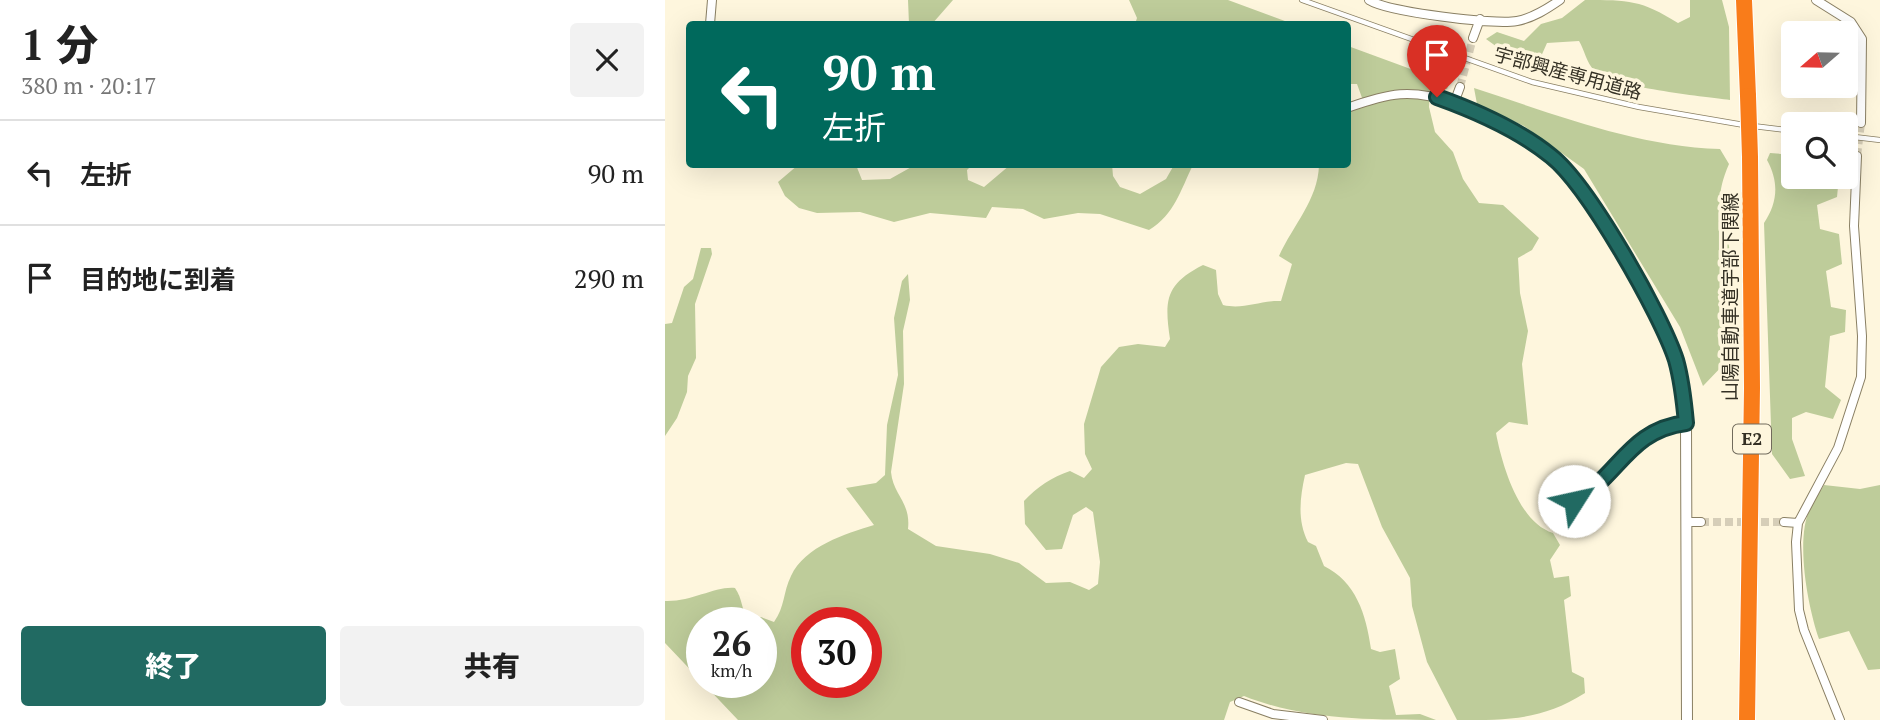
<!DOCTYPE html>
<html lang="ja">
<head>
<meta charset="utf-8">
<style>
  body { margin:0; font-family:"PT Serif","Noto Sans JP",serif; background:#f2f2f2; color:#222; height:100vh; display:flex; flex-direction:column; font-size:26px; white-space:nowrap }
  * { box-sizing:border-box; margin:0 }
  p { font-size:23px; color:#767676 }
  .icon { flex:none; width:38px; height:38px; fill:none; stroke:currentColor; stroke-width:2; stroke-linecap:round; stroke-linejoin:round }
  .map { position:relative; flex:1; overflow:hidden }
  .side { display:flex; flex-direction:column; background:#fff; width:665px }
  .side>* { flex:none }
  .banner { position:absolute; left:21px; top:21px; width:665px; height:147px; border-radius:7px; box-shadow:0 7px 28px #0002; background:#00695c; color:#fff; overflow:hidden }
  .needle { width:46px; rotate:250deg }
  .tools { position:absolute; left:1116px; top:21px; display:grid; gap:14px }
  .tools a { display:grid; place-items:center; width:77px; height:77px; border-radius:7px; background:#fff; box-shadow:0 7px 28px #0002; font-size:35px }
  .speed { position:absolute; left:21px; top:607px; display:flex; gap:14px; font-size:35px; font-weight:700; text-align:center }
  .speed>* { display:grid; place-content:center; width:91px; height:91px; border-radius:50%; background:#fff; box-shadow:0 7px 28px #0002; line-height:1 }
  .speed small { font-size:18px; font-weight:400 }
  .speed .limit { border:10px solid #d22; background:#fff; color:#111 }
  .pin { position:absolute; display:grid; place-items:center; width:60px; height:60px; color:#fff; margin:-72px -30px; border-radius:50% 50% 50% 0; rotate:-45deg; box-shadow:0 0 7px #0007 }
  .pin .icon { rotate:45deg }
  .me { position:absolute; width:77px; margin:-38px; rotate:55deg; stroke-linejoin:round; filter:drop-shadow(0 0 5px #0008) }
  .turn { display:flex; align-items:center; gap:24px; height:147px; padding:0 21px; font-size:32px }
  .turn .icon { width:91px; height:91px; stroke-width:2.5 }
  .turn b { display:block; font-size:49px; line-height:60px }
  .round { display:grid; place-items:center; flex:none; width:74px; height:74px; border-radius:7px; background:#f2f2f2 }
  .overview { display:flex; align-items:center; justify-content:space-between; height:119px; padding:0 21px }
  h1 { font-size:42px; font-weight:800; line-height:52px }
  .action { display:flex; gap:14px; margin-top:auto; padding:14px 21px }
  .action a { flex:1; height:80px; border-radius:7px; background:#216a62; color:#fff; font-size:28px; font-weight:800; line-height:80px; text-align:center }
  .action a+a { background:#f2f2f2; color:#222 }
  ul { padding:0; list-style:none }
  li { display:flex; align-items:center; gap:21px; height:105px; padding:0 21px; border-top:2px solid #e0e0e0 }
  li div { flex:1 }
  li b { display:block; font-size:26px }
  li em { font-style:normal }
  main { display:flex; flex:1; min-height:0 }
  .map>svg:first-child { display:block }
</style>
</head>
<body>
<main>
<section class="side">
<div class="overview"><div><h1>1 分</h1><p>380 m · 20:17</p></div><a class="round"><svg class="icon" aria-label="close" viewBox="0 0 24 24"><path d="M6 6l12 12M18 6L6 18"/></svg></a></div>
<ul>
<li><svg class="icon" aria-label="left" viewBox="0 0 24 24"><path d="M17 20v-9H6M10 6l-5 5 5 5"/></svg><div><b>左折</b></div><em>90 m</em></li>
<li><svg class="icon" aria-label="arrive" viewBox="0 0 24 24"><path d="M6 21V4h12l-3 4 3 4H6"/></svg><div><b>目的地に到着</b></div><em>290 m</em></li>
</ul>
<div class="action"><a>終了</a><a>共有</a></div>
</section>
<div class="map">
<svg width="1215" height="720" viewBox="0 0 1215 720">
  <rect width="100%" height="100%" fill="#fef6dd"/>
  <!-- forest -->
  <path fill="#becc9a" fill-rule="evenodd" d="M 243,0 L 288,0 L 267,24 L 244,24 Z
    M 464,0 L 563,0 L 628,24 L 470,24 L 472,18 Z
    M 920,0 C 964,0 976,0 1013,23 L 1025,17 L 1025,0 L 1057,0 L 1064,27 L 1065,100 C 1036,96 949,88 929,70 C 922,64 919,49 914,41 L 882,43 L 874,61 L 839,52 L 821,39 L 832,32 L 859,41 L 876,24 L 897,18 Z
    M 683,46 L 762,75 L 786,79 L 782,89 L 765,91 L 764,107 L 770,132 L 788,152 L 798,179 L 814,203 L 838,205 L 874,238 L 867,250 L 853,258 L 855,293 L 863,331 L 857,364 L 863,425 L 844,422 L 831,433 C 837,465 854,523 888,533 L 895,545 L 885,560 L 889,578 L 904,576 L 906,596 L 899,600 L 907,672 L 919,678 L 920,693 C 877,720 845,720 792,720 L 762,662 L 747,606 L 745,578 L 717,527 L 693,464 L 681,463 L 640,475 C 635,498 632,520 643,542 L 651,546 L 659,566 C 691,582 701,614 706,649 L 715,652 L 730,649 L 735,679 L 724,686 L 731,715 L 755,714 L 771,720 C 706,720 639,720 579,696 L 565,702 L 559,720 L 73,720 L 37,682 L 96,682 L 96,623 L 37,623 L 37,682 L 0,643 L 0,601 C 27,602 50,586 70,588 C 78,599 76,610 84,622 L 96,617 L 109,622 C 120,607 118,592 126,576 C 140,546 180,534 209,525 L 181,488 L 211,483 L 220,475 L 222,425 L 233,375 L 229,318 L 237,281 L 243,274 L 245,300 L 238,331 L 239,384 L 226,472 C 228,495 246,502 243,529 L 271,546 L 325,554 L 354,563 L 381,583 L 405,582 L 424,590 L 433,584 L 435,562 L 428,512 L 421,507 L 408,515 L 397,549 L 381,550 L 360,524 L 359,501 C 372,487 387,477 405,471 L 419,478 L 427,469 L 420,454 L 419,424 L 436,367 L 454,347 L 473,344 L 500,347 L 505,339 C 499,299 501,284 538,265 L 551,270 L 553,294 L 558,305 C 579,310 595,300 616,301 L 627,264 L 614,256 C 628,225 653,200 654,165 L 682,164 L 683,112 L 700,106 L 692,84 L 683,84 ZM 142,623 L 201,623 L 201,682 L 142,682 Z
    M 809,88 C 889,114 970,146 1055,149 L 1064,164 C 1046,206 1060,213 1065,253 C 1069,285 1063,328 1061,362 L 1038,386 L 1015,327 L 919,169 L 859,126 L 812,104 Z
    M 1105,153 L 1129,155 L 1129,177 L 1174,177 L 1172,197 L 1152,205 L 1155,229 L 1174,234 L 1177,264 L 1161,271 L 1166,307 L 1181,310 L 1180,332 L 1165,336 L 1160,387 L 1176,400 L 1168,419 L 1141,412 L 1127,418 L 1127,439 L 1140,476 L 1125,479 L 1107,454 L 1099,223 C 1113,202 1114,182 1102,160 Z
    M 447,164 L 448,176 L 455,187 L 475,194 L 501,179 L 509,165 L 528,165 C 515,191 510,214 484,230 L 435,214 L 413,213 L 379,219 L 358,209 L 327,207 L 321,218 L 265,213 L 229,222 L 195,212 L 152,213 L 134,208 L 120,196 L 113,182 L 133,165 L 191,165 L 197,180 L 225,179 L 250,165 L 307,165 L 302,170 L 303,180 L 319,187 L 345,165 Z
    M 36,248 L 46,248 L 47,254 L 30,304 L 31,358 L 23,376 L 22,392 L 12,418 L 0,436 L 0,324 L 7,323 L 19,287 L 28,279 Z
    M 1159,485 L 1195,489 L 1215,485 L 1215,669 L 1203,670 L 1184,631 L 1154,639 C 1143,607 1130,541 1145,508 C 1148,500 1155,492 1159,485 Z"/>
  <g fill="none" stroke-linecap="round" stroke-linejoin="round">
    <!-- minor-tunnel -->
    <path stroke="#d6ceb8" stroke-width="8" stroke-dasharray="8 4" stroke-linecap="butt" d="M 795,87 L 808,38
      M 1192,156 L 1196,123
      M 1036,522 L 1119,522"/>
    <!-- service casing -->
    <g stroke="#897f63" stroke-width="6">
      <path id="service" d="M 637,0 L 867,82 L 974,107 L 1079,125
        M 1088,126 L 1129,131
        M 1181,136 L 1215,140"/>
    </g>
    <!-- minor casing -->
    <g stroke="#897f63" stroke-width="10">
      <path id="minor" d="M 704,0 C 723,12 829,25 852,21 C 868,18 882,9 895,0
        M 1151,0 L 1186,22 L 1197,39 L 1196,123
        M 45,24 L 47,0
        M 808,38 L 815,19
        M 682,108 C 724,93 746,88 789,103 L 795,87
        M 909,501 C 954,477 963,430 1021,423
        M 1022,522 L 1036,522
        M 1119,522 L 1133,523
        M 574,702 L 608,714 L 658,720
        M 1175,720 L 1139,630 L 1134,610 L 1131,542 L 1133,523 L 1173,448 L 1196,377 L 1197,336 L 1189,226 L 1192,156"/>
    </g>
    <!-- tertiary casing -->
    <g stroke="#897f63" stroke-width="12">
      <path id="tertiary" d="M 789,103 C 822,119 859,133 887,157 C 924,188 996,313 1011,360 C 1017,381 1019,401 1021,423 L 1022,720"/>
    </g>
    <!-- motorway casing -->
    <g stroke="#fff" stroke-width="18">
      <path id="motorway" d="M 1079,0 L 1083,96
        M 1082,720 L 1087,388 L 1085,157"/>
    </g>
    <!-- service -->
    <use href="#service" stroke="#fff" stroke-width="4.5"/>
    <!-- minor -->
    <use href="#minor" stroke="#fff" stroke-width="8"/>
    <!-- tertiary -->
    <use href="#tertiary" stroke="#fff" stroke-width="10"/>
    <!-- motorway -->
    <use href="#motorway" stroke="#f97c1a" stroke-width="16"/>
    <!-- motorway-bridge casing -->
    <g stroke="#fff" stroke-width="18" stroke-linecap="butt">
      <path id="motorway-bridge" d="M 1083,96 L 1085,157"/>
    </g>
    <!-- motorway-bridge -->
    <use href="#motorway-bridge" stroke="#f97c1a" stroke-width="16"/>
  </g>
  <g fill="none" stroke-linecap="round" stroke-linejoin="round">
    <!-- route casing -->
    <g stroke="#154540" stroke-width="18">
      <path id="route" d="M 772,97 C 811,111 854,130 886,156 C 923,185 996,314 1011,360 C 1017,381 1019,401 1021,423 C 963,430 954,477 909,501"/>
    </g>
    <!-- route -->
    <use href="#route" stroke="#216a62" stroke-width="12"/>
  </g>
  <g text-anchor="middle" stroke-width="7" stroke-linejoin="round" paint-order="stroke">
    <!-- shield labels -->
    <rect fill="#fef6dd" stroke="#716b5c" stroke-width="2" x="1068" y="424.5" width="38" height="29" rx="5"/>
    <g font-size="18" font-weight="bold" fill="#343024">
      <text x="1087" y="445">E2</text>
    </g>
    <!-- street labels -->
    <g font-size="19" fill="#343024" stroke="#fef6dd">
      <text transform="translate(903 73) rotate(15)" y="7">宇部興産専用道路</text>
      <text transform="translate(1065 297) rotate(-90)" y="7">山陽自動車道宇部下関線</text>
    </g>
  </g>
</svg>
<div class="tools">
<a><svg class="needle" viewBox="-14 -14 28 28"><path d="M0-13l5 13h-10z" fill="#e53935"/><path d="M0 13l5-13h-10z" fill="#767676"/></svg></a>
<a><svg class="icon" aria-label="search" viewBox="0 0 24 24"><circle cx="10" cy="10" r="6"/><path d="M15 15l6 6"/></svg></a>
</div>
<div class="speed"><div>26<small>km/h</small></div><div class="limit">30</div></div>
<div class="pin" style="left:772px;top:97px;background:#d93025"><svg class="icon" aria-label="arrive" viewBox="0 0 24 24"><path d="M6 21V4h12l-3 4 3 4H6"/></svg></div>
<svg class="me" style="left:909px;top:501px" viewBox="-20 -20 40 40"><circle r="19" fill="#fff"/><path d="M0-13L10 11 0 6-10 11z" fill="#216a62"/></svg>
<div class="banner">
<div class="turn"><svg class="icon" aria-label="left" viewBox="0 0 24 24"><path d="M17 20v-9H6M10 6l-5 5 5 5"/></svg><div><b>90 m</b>左折</div></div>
</div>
</div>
</main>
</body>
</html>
